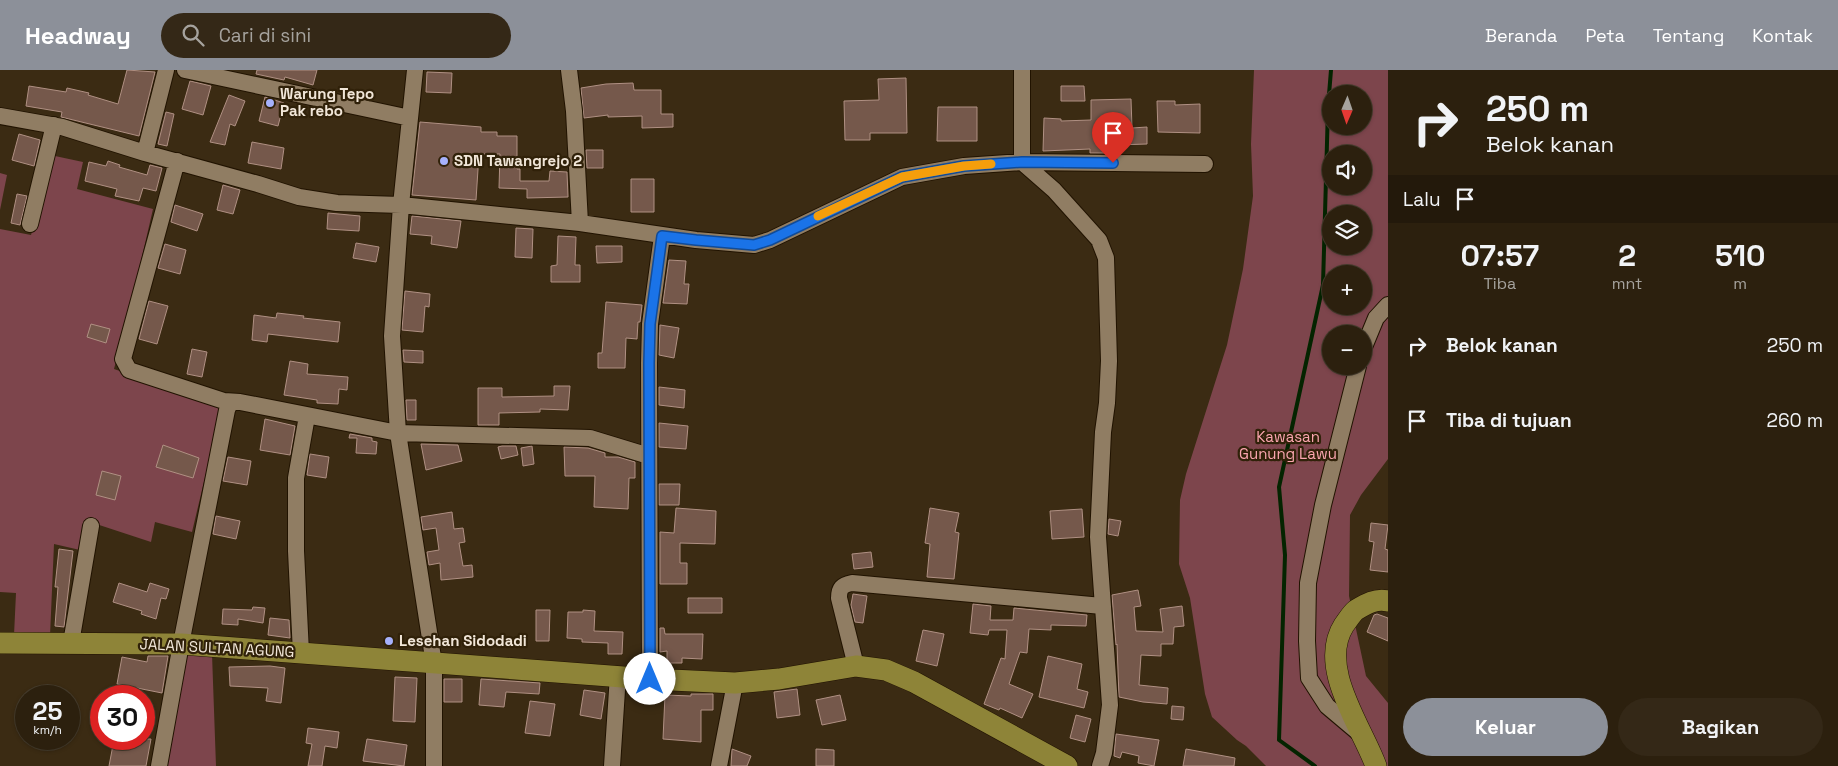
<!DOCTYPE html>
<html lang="id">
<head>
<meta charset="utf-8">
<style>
  body { margin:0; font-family:"Space Grotesk",sans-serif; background:#342817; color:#f1f3f6; height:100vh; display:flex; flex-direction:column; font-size:19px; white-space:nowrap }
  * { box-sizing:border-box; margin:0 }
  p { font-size:16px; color:#a6a39e }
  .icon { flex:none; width:28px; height:28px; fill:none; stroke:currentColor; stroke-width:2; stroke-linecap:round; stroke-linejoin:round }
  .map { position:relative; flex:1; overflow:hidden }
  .details { display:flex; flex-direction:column; background:#2c200e; width:450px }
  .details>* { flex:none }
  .top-card { background:#2c200e; color:#f1f3f6; overflow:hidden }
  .needle { width:32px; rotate:182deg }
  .buttons { position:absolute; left:1322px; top:15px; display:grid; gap:10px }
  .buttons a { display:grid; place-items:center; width:50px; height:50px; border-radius:50%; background:#2c200e; box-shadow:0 1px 4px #0004,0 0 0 1px #483e2e; font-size:25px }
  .speed { position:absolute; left:15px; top:615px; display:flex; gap:10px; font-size:25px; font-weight:700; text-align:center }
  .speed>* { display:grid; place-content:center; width:65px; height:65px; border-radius:50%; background:#2c200e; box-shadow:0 1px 4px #0004,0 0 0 1px #483e2e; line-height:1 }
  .speed small { font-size:12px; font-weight:400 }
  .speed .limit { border:8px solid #d22; background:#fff; color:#111 }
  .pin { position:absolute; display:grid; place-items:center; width:42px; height:42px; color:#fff; margin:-51px -21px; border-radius:50% 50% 50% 0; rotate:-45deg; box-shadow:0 0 5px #0007 }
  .pin .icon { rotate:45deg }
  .me { position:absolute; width:55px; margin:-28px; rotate:0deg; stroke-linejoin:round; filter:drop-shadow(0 0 4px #0008) }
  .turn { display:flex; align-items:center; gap:18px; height:105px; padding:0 15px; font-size:22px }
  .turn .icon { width:65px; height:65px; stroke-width:2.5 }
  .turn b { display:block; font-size:35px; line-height:42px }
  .then { display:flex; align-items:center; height:48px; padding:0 15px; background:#0003; gap:10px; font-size:19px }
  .eta { display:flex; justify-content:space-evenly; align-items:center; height:85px; text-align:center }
  .eta b { font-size:30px; font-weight:700; line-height:35px }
  .primary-button { display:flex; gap:10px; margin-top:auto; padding:10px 15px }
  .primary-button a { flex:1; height:58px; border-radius:30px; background:#8c9099; color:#fff; font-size:20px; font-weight:700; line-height:58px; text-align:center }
  .primary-button a+a { background:#342817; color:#f1f3f6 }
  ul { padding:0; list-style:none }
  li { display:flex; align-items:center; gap:15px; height:75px; padding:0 15px }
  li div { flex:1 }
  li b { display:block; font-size:19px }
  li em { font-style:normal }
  header { display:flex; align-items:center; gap:30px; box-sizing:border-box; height:70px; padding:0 25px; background:#8c9099; color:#fff }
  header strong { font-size:24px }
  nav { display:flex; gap:28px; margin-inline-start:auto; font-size:18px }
  .search { width:350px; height:45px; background:#342817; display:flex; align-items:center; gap:12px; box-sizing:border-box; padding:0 18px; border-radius:28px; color:#a6a39e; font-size:19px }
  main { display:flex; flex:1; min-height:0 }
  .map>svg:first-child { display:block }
</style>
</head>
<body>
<header>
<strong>Headway</strong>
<div class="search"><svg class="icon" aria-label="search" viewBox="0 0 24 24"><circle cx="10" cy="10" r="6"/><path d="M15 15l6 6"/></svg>Cari di sini</div>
<nav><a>Beranda</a><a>Peta</a><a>Tentang</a><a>Kontak</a></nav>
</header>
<main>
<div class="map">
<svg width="1388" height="696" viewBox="0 0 1388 696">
  <rect width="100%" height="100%" fill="#3b2b13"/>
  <!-- green -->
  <path fill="#7d454c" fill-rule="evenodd" d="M 1254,0 L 1388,0 L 1388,389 L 1361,425 L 1350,445 L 1349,526 L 1366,606 L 1388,633 L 1388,696 L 1266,696 L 1246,676 L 1237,670 L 1212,647 L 1205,624 L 1190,528 L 1179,494 L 1180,430 L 1186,404 L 1227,275 L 1243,199 L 1253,126 L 1251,74 ZM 1331,24 L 1364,24 L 1364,56 L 1331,56 ZM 1331,84 L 1364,84 L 1364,116 L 1331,116 ZM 1331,144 L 1364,144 L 1364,176 L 1331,176 ZM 1331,204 L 1364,204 L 1364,236 L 1331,236 ZM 1331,264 L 1364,264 L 1364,296 L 1331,296 Z
    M 55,86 L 83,92 L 77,119 L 153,139 L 135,217 L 114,299 L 222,336 L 192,462 L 155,452 L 151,472 L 84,450 L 80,480 L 54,474 L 50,566 L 14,565 L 16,523 L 0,522 L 0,159 L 31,165 Z
    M 0,103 L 7,105 L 0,140 Z
    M 182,581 L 212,584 L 216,696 L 163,696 Z"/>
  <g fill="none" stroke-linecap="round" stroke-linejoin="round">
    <!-- stream -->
    <path stroke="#042400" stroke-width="4" d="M 1315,696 L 1279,670 L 1285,485 L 1279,417 L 1323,215 L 1328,37 L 1331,0"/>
  </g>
  <!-- building -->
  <path fill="#75584b" stroke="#b09083" d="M 127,0 L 155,2 L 139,66 L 61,47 L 62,42 L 26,36 L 29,16 L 66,22 L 67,18 L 89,23 L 88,25 L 118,34 Z
    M 257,0 L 317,0 L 313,15 L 285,7 L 284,10 L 256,4 Z
    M 427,2 L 452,3 L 451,23 L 426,22 Z
    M 906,8 L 907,63 L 870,63 L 870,70 L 845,70 L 844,31 L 879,30 L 878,9 Z
    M 190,11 L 211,16 L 203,45 L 182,39 Z
    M 633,13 L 634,20 L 661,20 L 661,44 L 673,44 L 673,57 L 642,58 L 642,46 L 608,47 L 608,45 L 584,48 L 581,18 L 606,14 Z
    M 1061,16 L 1084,16 L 1085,31 L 1061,31 Z
    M 229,25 L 245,31 L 235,56 L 230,54 L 225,75 L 210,72 Z
    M 265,27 L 284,33 L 278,56 L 259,51 Z
    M 1131,29 L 1132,58 L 1147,57 L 1147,74 L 1116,75 L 1116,83 L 1090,83 L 1090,79 L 1043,81 L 1044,48 L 1061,49 L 1061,51 L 1091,50 L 1091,30 Z
    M 1157,31 L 1175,31 L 1175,35 L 1200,34 L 1200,63 L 1158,62 Z
    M 938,37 L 977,37 L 977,71 L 937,71 Z
    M 166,42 L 174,44 L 167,76 L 158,74 Z
    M 420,52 L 481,57 L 481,62 L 497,62 L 497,66 L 517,66 L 517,99 L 520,99 L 520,111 L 549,111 L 550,101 L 567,102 L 568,127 L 527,128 L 527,119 L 499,118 L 500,84 L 479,84 L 476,130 L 412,125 Z
    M 19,64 L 40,70 L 34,96 L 12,90 Z
    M 252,72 L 284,78 L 281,99 L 248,93 Z
    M 586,80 L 603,80 L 603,98 L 587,98 Z
    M 108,91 L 120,95 L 119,97 L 147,105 L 150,95 L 162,98 L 156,121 L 143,118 L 139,131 L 115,126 L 117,119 L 85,111 L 89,92 L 106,96 Z
    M 631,109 L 654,109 L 654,142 L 631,142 Z
    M 223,115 L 240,120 L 233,144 L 217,140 Z
    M 17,124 L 27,126 L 20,155 L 11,153 Z
    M 175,135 L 203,144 L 197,161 L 171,152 Z
    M 328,143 L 360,146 L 359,161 L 327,159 Z
    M 412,146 L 461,151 L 457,178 L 431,174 L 432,166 L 410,164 Z
    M 516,158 L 533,159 L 532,188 L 515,187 Z
    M 558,166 L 576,167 L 575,195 L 580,195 L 580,212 L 551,212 L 551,196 L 557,195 Z
    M 356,173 L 379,177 L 376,192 L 353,188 Z
    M 165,174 L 186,180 L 180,204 L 158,198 Z
    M 596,176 L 622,176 L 622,192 L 597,193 Z
    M 669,190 L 686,191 L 684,214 L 689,214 L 687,234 L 663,233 Z
    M 405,221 L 430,224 L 429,237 L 425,236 L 423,262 L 402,260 Z
    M 149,231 L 168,236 L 157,274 L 139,269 Z
    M 606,232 L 642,235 L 640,252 L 638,252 L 637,269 L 626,268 L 625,298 L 598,298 L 598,283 L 602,283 Z
    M 277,243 L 304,246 L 303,248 L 340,252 L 338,272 L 268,264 L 267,272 L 252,270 L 254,245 L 276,248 Z
    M 91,254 L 110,259 L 106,273 L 87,267 Z
    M 660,255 L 679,258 L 674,288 L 659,285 Z
    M 192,279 L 207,282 L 202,307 L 187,304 Z
    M 403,280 L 423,281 L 423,293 L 404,292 Z
    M 290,291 L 308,294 L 307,304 L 348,307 L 347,320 L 339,319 L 338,334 L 317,333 L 317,330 L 284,325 Z
    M 554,316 L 570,316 L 568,340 L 540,339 L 540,342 L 499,343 L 499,355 L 478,355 L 478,318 L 502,318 L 502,327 L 554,326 Z
    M 659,317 L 685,320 L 684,338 L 659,335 Z
    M 406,330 L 416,330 L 416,350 L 407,350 Z
    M 265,349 L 295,356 L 290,385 L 260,380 Z
    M 659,353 L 688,356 L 686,379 L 659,377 Z
    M 350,364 L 372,368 L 372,371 L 377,372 L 376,384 L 356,383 L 357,368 L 349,368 Z
    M 421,374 L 458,375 L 462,391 L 426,400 Z
    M 163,375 L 199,388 L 193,408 L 156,397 Z
    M 502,376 L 516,376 L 518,385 L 501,389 L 498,377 Z
    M 532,376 L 534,394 L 523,396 L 521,378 Z
    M 564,377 L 588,378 L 605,383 L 605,387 L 618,387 L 635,392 L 635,408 L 629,408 L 628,439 L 594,437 L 595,406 L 565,406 Z
    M 310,384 L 329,387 L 326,408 L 307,405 Z
    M 228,387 L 251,391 L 247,415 L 223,411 Z
    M 102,401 L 121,406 L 115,430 L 96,425 Z
    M 659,414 L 680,414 L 679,435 L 659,435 Z
    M 676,438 L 716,441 L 715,474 L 680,473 L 680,493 L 687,493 L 687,514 L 660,514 L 660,462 L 674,463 Z
    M 930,438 L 959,443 L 955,462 L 959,463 L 954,509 L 927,507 L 930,474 L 925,473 Z
    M 1082,439 L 1084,467 L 1052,469 L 1050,441 Z
    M 452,442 L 454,459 L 463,458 L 465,472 L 459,473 L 463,496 L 472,495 L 473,507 L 441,510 L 440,493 L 429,495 L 427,482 L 439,480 L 436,458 L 423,460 L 421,447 Z
    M 216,446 L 240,451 L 236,469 L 213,464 Z
    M 1109,449 L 1121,451 L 1118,466 L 1108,464 Z
    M 1371,453 L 1388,455 L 1385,479 L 1388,480 L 1388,502 L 1370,500 L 1374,472 L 1369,471 Z
    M 59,479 L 73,481 L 64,557 L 55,556 L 58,517 L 55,517 Z
    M 871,482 L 873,497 L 854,499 L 852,484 Z
    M 119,513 L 147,522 L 150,513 L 169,519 L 166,529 L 161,528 L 156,549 L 141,544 L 142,541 L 113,532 Z
    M 1138,520 L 1141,536 L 1134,537 L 1136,561 L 1163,562 L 1160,539 L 1182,536 L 1184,556 L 1174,557 L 1173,574 L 1161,574 L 1161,586 L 1141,585 L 1139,615 L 1168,618 L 1167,634 L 1143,632 L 1119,627 L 1117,574 L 1116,575 L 1112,525 Z
    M 853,524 L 867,526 L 863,553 L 855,552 L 851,535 Z
    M 688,528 L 722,528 L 722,543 L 688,543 Z
    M 973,534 L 991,536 L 990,550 L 1013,550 L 1014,538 L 1087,545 L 1086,556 L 1051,555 L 1051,560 L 1029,559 L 1027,583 L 1020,582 L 1009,614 L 1033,624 L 1022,648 L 1000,638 L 999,640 L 984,634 L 1001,588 L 1005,589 L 1007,560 L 989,560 L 988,565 L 970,563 Z
    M 253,537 L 265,538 L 263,553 L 238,549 L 238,555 L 222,554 L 223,539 L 252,540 Z
    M 536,540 L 550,540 L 549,571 L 536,571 Z
    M 583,540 L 595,541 L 594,561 L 623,562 L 622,584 L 608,584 L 608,573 L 582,572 L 582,569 L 567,568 L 568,542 L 583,542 Z
    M 1377,544 L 1388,548 L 1388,571 L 1367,562 L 1374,545 Z
    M 270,548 L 289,550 L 290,568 L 268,565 Z
    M 660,558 L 664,558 L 665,564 L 703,564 L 702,589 L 682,588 L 682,593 L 667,593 L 667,581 L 660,582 Z
    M 923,560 L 944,564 L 937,596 L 916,591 Z
    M 148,586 L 168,586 L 162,623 L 117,614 L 122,587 L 147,592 Z
    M 1048,586 L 1082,594 L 1077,619 L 1088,622 L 1084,638 L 1039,627 Z
    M 270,596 L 285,598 L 281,633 L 266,631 L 268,618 L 230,616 L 229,597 Z
    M 395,607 L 417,608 L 415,652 L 393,651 Z
    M 444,609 L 462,609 L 462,632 L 444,632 Z
    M 481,609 L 540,613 L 539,624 L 506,622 L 504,637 L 479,635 Z
    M 797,619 L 800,645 L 777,648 L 774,622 Z
    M 584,620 L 605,623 L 601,649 L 580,645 Z
    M 691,624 L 713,624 L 713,640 L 701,640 L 701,672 L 663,669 L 665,625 L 691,626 Z
    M 840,625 L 846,650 L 822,655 L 816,630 Z
    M 530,631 L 555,634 L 550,666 L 525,663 Z
    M 1172,636 L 1184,637 L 1183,650 L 1171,649 Z
    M 1076,645 L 1091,649 L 1085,672 L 1070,668 Z
    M 308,658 L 339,662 L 337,678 L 325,676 L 322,696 L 308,696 L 312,674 L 306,673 Z
    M 1116,664 L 1159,670 L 1154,696 L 1138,693 L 1139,686 L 1122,682 L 1120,688 L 1114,686 Z
    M 127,669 L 151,669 L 146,696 L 109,696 L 113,675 L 125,678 Z
    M 367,669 L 407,675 L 404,696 L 363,691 Z
    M 732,679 L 751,686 L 747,696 L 731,696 Z
    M 816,679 L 834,680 L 834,696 L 816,696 Z
    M 1186,679 L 1235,688 L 1234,696 L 1183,696 Z"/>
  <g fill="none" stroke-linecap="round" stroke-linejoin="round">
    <!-- minor casing -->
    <g stroke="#211300" stroke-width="18">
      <path id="minor" d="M 185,0 L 410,48
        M 415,0 L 401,135 L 392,266 L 398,363 L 434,594 L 434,696
        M 569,0 L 574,41 L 580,153
        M 1022,0 L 1022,92 L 1054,120 L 1099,170 L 1106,188 L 1109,291 L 1107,333 L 1103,362 L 1098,467 L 1110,635 L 1104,683 L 1100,696
        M 0,46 L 62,57 L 145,83 L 258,114 L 299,127 L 337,133 L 401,135 L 580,153 L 696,170 L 754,175 L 770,170 L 902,107 L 964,96 L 1022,92 L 1205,94
        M 145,83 L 166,0
        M 177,91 L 123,289 L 129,300 L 224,331 L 240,332 L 398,363 L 590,368 L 649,386
        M 30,154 L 54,55
        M 1364,277 L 1376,248 L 1388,235
        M 1358,296 L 1323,435 L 1308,513 L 1307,571 L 1309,608 L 1327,636 L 1359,663
        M 71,573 L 91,456
        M 301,583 L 296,481 L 296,408 L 307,346
        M 856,596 L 839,528 C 839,518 842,515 852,513 L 1102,536
        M 650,609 L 649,293 L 650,254 L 662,166
        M 159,696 L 181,574 L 227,340 L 229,335 L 234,332
        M 612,696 L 618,605
        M 719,696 L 735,613"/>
    </g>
    <!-- major casing -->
    <g stroke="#211300" stroke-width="22">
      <path id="major" d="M 0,573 L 181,574 L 650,609 L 735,613 L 779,609 L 856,596 L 886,600 L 914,612 L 1067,696
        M 1376,696 C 1362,657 1317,597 1344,555 C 1348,550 1351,544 1356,540 C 1366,534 1376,528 1388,531"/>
    </g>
    <!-- minor -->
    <use href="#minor" stroke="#907d63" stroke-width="16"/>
    <!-- major -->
    <use href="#major" stroke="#8e8438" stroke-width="21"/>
  </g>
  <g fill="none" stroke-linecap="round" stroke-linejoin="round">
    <!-- route casing -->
    <g stroke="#114b97" stroke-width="12">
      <path id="route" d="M 650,609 L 649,293 L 650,254 L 662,166 L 696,170 L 754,175 L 770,170 L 902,107 L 964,96 L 1022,92 L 1113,93"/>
    </g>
    <!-- route -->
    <use href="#route" stroke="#1a73e8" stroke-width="9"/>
    <!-- slow -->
    <path stroke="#f59e0b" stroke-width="9" d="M 818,146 L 902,107 L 964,96 L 991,94"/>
  </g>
  <!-- markers -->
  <g fill="#a6b1fc" stroke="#302109" stroke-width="2">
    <circle cx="270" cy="33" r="5"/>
    <circle cx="444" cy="91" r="5"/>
    <circle cx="389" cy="571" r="5"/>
  </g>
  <g text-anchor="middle" stroke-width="4.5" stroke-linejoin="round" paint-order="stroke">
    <!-- poi labels -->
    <g font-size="15" font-weight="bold" fill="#f1e6d8" stroke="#302109" text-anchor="start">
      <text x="280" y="29">Warung Tepo<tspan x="280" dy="17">Pak rebo</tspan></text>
      <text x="454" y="96">SDN Tawangrejo 2</text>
      <text x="399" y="576">Lesehan Sidodadi</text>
    </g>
    <!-- park labels -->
    <g font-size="15" fill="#fca6b0" stroke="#302109">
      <text x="1288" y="372">Kawasan<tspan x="1288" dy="17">Gunung Lawu</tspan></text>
    </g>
    <!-- street labels -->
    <g font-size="15" fill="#f1e6d8" stroke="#302109">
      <text transform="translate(217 578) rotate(3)" y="5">JALAN SULTAN AGUNG</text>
    </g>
  </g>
</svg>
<div class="buttons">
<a><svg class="needle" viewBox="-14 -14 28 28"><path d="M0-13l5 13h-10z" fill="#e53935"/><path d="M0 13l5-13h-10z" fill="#a6a39e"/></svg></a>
<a><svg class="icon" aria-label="sound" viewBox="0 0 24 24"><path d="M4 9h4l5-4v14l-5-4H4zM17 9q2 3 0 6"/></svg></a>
<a><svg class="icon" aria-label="layers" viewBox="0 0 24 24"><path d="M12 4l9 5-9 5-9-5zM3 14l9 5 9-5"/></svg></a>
<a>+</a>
<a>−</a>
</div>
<div class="speed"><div>25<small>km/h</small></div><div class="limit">30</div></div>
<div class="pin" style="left:1113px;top:93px;background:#d93025"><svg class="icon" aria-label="arrive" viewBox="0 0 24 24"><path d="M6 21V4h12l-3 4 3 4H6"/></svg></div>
<svg class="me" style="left:650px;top:609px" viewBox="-20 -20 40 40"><circle r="19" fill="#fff"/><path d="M0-13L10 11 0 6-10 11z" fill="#1a73e8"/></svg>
</div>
<section class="details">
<div class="top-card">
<div class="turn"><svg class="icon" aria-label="right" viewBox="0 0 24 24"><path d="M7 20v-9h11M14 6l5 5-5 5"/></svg><div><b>250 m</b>Belok kanan</div></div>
<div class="then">Lalu<svg class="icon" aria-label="arrive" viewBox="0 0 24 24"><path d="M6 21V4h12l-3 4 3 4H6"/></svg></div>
</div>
<div class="eta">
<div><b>07:57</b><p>Tiba</p></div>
<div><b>2</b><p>mnt</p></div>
<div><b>510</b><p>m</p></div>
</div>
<ul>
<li><svg class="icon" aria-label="right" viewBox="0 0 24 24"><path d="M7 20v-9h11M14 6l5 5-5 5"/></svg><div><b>Belok kanan</b></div><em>250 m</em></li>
<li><svg class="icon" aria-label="arrive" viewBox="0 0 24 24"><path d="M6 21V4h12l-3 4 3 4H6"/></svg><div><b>Tiba di tujuan</b></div><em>260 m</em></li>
</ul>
<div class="primary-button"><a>Keluar</a><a>Bagikan</a></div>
</section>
</main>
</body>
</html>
